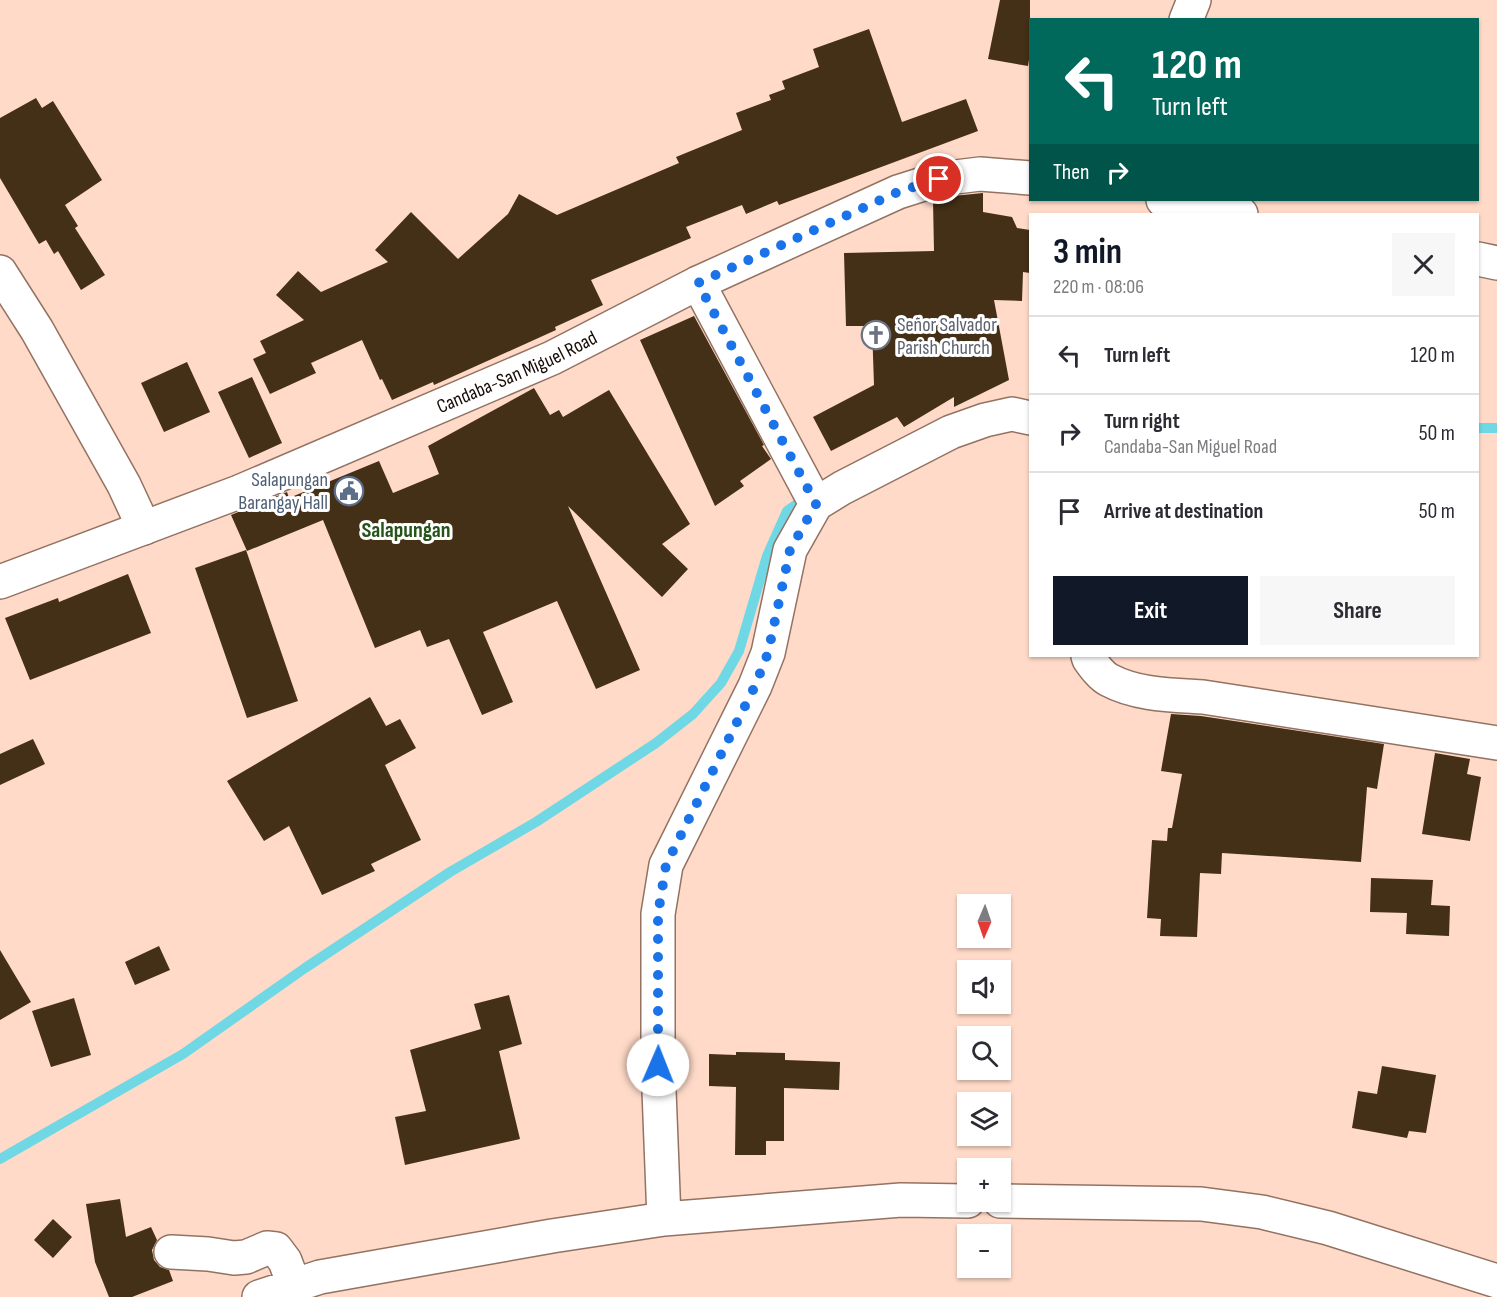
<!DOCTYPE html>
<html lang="en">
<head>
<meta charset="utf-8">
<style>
  body { margin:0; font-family:"Sofia Sans Condensed",sans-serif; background:#f7f7f7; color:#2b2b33; height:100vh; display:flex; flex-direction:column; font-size:22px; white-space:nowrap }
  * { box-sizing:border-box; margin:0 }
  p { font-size:20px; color:#7c7c81 }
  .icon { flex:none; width:33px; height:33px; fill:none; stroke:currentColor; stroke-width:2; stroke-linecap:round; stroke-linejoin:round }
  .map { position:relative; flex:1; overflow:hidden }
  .details { position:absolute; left:1029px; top:213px; width:450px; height:444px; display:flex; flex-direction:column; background:#fff; border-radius:0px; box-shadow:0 2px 4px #0004 }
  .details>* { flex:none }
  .hud { position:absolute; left:1029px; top:18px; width:450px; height:183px; border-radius:0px; box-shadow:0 2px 4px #0004; background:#00695c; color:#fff; overflow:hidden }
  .needle { width:39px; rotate:182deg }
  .buttons { position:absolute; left:957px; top:894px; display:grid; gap:12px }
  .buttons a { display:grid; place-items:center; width:54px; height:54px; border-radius:0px; background:#fff; box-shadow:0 2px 4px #0004; font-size:30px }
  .pin { position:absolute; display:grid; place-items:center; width:51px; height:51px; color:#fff; margin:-26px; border:3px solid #fff; border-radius:50%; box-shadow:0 2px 6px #0007 }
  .me { position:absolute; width:66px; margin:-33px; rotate:1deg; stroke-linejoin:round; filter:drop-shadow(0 0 4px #0008) }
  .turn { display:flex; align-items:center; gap:21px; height:126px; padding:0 24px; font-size:27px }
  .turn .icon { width:78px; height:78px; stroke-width:2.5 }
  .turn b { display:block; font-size:42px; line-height:51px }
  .then { display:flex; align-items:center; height:57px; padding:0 24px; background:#0003; gap:12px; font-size:22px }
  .round { display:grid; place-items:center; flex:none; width:63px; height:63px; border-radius:0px; background:#f7f7f7 }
  .headline { display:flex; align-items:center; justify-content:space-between; height:102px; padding:0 24px }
  h1 { font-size:36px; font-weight:700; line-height:45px; color:#111827 }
  .cta { display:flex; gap:12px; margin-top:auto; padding:12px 24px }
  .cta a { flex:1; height:69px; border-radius:0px; background:#111827; color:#fff; font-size:24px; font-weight:700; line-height:69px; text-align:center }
  .cta a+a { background:#f7f7f7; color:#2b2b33 }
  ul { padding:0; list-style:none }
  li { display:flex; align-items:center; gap:18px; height:78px; padding:0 24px; border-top:2px solid #e1e1e2 }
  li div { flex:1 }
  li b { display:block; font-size:22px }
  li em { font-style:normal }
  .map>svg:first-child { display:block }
</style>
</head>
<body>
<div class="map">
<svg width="1497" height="1297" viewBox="0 0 1497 1297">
  <rect width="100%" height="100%" fill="#ffdac8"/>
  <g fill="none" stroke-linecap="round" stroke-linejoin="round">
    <!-- stream -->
    <path stroke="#6fd8e4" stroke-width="10" d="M 1478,428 L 1497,428
      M 0,1159 L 183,1054 L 305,968 L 450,872 L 536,822 L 656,743 L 693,714 L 721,683 L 739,651 L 767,556 L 787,511 L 808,496"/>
  </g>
  <!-- building -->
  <path fill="#442f17" d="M 1000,0 L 1030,0 L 1030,53 L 1028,66 L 988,59 Z
    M 869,29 L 902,122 L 966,99 L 978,131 L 779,205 L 777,201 L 746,214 L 742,205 L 686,227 L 691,238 L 591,280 L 603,305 L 555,327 L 556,330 L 434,385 L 433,382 L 392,400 L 382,379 L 380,380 L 362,340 L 311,363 L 316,373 L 270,394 L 253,359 L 266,353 L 260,341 L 304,320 L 276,295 L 298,271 L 321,292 L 388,262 L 375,250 L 411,212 L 458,259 L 508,214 L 519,194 L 557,215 L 679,163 L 676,157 L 742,130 L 736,113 L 771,100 L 769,95 L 785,89 L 782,81 L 819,67 L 813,49 Z
    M 36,98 L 42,108 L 53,101 L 102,180 L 65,205 L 78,226 L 75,228 L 105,275 L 81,290 L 58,251 L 54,254 L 46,240 L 39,244 L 0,178 L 0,118 Z
    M 983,193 L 983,212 L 1012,217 L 1017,228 L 1030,230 L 1030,273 L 1023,272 L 1022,301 L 994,300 L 1009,380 L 954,407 L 954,397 L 904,427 L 897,417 L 831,451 L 813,417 L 874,385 L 872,326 L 846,326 L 844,253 L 934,251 L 933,201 L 943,197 Z
    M 694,316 L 764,445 L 762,446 L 771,459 L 740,481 L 744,486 L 715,506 L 640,340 Z
    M 187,362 L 210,412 L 164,432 L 141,383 Z
    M 252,377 L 282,443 L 249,458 L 218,392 Z
    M 534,388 L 550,415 L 559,410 L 563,417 L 609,390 L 690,524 L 662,544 L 688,569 L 662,597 L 568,506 L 640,670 L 596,689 L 557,601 L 483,632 L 513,702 L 482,715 L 449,639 L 427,647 L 420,630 L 375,648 L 323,520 L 247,551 L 231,515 L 287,492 L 289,498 L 379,461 L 393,493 L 439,474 L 428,446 Z
    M 246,550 L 298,701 L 247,718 L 195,568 Z
    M 128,574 L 151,633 L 30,680 L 5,618 L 58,598 L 59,602 Z
    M 370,697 L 386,726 L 400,719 L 416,748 L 385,765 L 421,840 L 371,864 L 375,871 L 322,895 L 289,826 L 264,841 L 227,781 Z
    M 1171,714 L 1201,716 L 1384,744 L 1377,789 L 1367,787 L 1361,862 L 1222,853 L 1221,874 L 1200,873 L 1197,937 L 1160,936 L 1161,919 L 1147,918 L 1152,840 L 1167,841 L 1168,828 L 1172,828 L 1182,774 L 1161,771 Z
    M 33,739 L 45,764 L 0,785 L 0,754 Z
    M 1435,753 L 1470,759 L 1467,774 L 1481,777 L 1470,841 L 1422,834 Z
    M 1371,878 L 1433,880 L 1431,905 L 1450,906 L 1449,936 L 1406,934 L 1407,913 L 1370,912 Z
    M 159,946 L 170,970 L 135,985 L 125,962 Z
    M 0,950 L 31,1002 L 0,1020 Z
    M 509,995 L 522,1044 L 499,1051 L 520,1139 L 405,1165 L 395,1117 L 426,1111 L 410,1050 L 481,1029 L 474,1004 Z
    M 74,998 L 91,1055 L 51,1067 L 32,1011 Z
    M 736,1052 L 785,1053 L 785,1060 L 840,1062 L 839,1090 L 784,1088 L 784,1141 L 766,1141 L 766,1155 L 735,1155 L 736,1087 L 709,1086 L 709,1054 L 736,1055 Z
    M 1382,1066 L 1436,1075 L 1426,1133 L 1409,1131 L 1407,1138 L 1352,1128 L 1358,1091 L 1377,1094 Z
    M 120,1199 L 126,1237 L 151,1227 L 157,1240 L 152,1250 L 154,1260 L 160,1267 L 169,1270 L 173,1281 L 132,1297 L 109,1297 L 95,1262 L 86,1204 Z
    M 53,1219 L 72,1237 L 53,1258 L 34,1240 Z"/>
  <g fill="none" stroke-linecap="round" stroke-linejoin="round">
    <!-- minor casing -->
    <g stroke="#937262" stroke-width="36">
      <path id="minor" d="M 1186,20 L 1194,0
        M 0,272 L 37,330 L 124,485 L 144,528
        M 698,283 L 816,504
        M 1088,656 L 1089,659 C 1094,666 1101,676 1109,680 C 1137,695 1172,695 1203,697 L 1497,743
        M 1000,1201 L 1201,1204 L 1262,1212 L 1328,1228 L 1497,1281
        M 664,1219 L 658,1065 L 658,914 L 666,865 L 755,686 L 768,653 L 790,550 L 816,504 L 842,488 L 951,432 L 985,420 L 1012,414 L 1030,418
        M 171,1252 L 208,1254 L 234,1258 L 246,1257 L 267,1248 L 276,1249 L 285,1261 L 294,1285
        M 259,1297 L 320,1277 L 552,1236 L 664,1219 L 901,1200 L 968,1201"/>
    </g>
    <!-- major casing -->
    <g stroke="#937262" stroke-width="36">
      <g id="major">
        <path d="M 1163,200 L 1241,214"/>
        <path d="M 1478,259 L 1497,263"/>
        <path id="s1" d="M 0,582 L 239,492 L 552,358 L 698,283 L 898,192 L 939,179 L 980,174 L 1030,178"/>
      </g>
    </g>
    <!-- minor -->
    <use href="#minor" stroke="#fff" stroke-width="33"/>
    <!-- major -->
    <use href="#major" stroke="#fff" stroke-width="33"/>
  </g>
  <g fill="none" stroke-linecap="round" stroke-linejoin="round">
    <!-- route -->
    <path stroke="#1a73e8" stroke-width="10" stroke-dasharray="0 18" d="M 658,1065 L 658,914 L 666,865 L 755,686 L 768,653 L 790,550 L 816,504 L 698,283 L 898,192 L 939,179"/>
  </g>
  <!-- icons -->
  <defs>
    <g id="church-ring" transform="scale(1.5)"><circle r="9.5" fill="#fff" stroke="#6b7280" stroke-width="1.5"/><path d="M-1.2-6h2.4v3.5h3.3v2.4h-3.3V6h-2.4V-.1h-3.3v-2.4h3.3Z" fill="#6b7280"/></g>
    <g id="civic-ring" transform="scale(1.5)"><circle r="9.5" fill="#fff" stroke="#5c6f8a" stroke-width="1.5"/><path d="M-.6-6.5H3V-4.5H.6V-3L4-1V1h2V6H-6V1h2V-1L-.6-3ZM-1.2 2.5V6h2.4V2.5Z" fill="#5c6f8a"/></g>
  </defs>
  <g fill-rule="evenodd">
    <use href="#church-ring" x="876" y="335"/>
    <use href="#civic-ring" x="349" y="491"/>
  </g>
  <g text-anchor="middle" stroke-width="6" stroke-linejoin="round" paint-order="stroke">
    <!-- worship labels -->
    <g font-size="20" fill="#5b616d" stroke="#fff" text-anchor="start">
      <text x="897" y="331">Señor Salvador<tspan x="897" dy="23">Parish Church</tspan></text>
    </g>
    <!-- street labels -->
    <g font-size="20" fill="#160b05" stroke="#fff">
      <text dy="7" stroke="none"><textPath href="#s1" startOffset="558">Candaba-San Miguel Road</textPath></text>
    </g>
    <!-- service labels -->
    <g font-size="20" fill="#4e5e75" stroke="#fff" text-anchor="end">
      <text x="328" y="486">Salapungan<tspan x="328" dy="23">Barangay Hall</tspan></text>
    </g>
    <!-- quarter labels -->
    <g font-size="22" font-weight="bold" fill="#25531a" stroke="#fff">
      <text x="406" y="537">Salapungan</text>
    </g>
  </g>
</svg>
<div class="buttons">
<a><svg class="needle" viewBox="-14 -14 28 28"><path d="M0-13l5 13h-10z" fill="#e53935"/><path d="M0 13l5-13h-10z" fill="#7c7c81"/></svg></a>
<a><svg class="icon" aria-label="sound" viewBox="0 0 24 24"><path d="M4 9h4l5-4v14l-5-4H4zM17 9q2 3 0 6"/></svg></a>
<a><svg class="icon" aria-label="search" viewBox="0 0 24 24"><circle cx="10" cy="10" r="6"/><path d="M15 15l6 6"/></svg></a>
<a><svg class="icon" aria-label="layers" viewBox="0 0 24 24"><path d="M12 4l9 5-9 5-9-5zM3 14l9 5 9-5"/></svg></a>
<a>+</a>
<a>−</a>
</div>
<div class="pin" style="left:939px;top:179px;background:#d93025"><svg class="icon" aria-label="arrive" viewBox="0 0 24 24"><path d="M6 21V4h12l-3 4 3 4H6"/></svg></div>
<svg class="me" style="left:658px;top:1065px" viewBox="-20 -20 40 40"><circle r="19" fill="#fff"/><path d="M0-13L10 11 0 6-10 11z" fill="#1a73e8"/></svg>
<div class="hud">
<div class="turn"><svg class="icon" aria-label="left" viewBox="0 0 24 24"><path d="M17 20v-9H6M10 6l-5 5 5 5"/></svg><div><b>120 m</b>Turn left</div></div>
<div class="then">Then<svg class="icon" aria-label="right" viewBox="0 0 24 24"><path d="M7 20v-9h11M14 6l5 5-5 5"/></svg></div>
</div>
<section class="details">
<div class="headline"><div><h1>3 min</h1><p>220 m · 08:06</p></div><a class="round"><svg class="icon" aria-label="close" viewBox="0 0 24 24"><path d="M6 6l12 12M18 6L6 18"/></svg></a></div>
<ul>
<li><svg class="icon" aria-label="left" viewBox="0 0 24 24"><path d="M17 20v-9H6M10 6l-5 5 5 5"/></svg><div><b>Turn left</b></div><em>120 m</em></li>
<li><svg class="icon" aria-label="right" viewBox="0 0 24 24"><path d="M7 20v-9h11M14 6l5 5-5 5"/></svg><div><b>Turn right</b><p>Candaba-San Miguel Road</p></div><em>50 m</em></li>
<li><svg class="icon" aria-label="arrive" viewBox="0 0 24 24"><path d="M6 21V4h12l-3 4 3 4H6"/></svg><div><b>Arrive at destination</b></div><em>50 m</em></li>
</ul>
<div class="cta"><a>Exit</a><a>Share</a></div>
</section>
</div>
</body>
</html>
